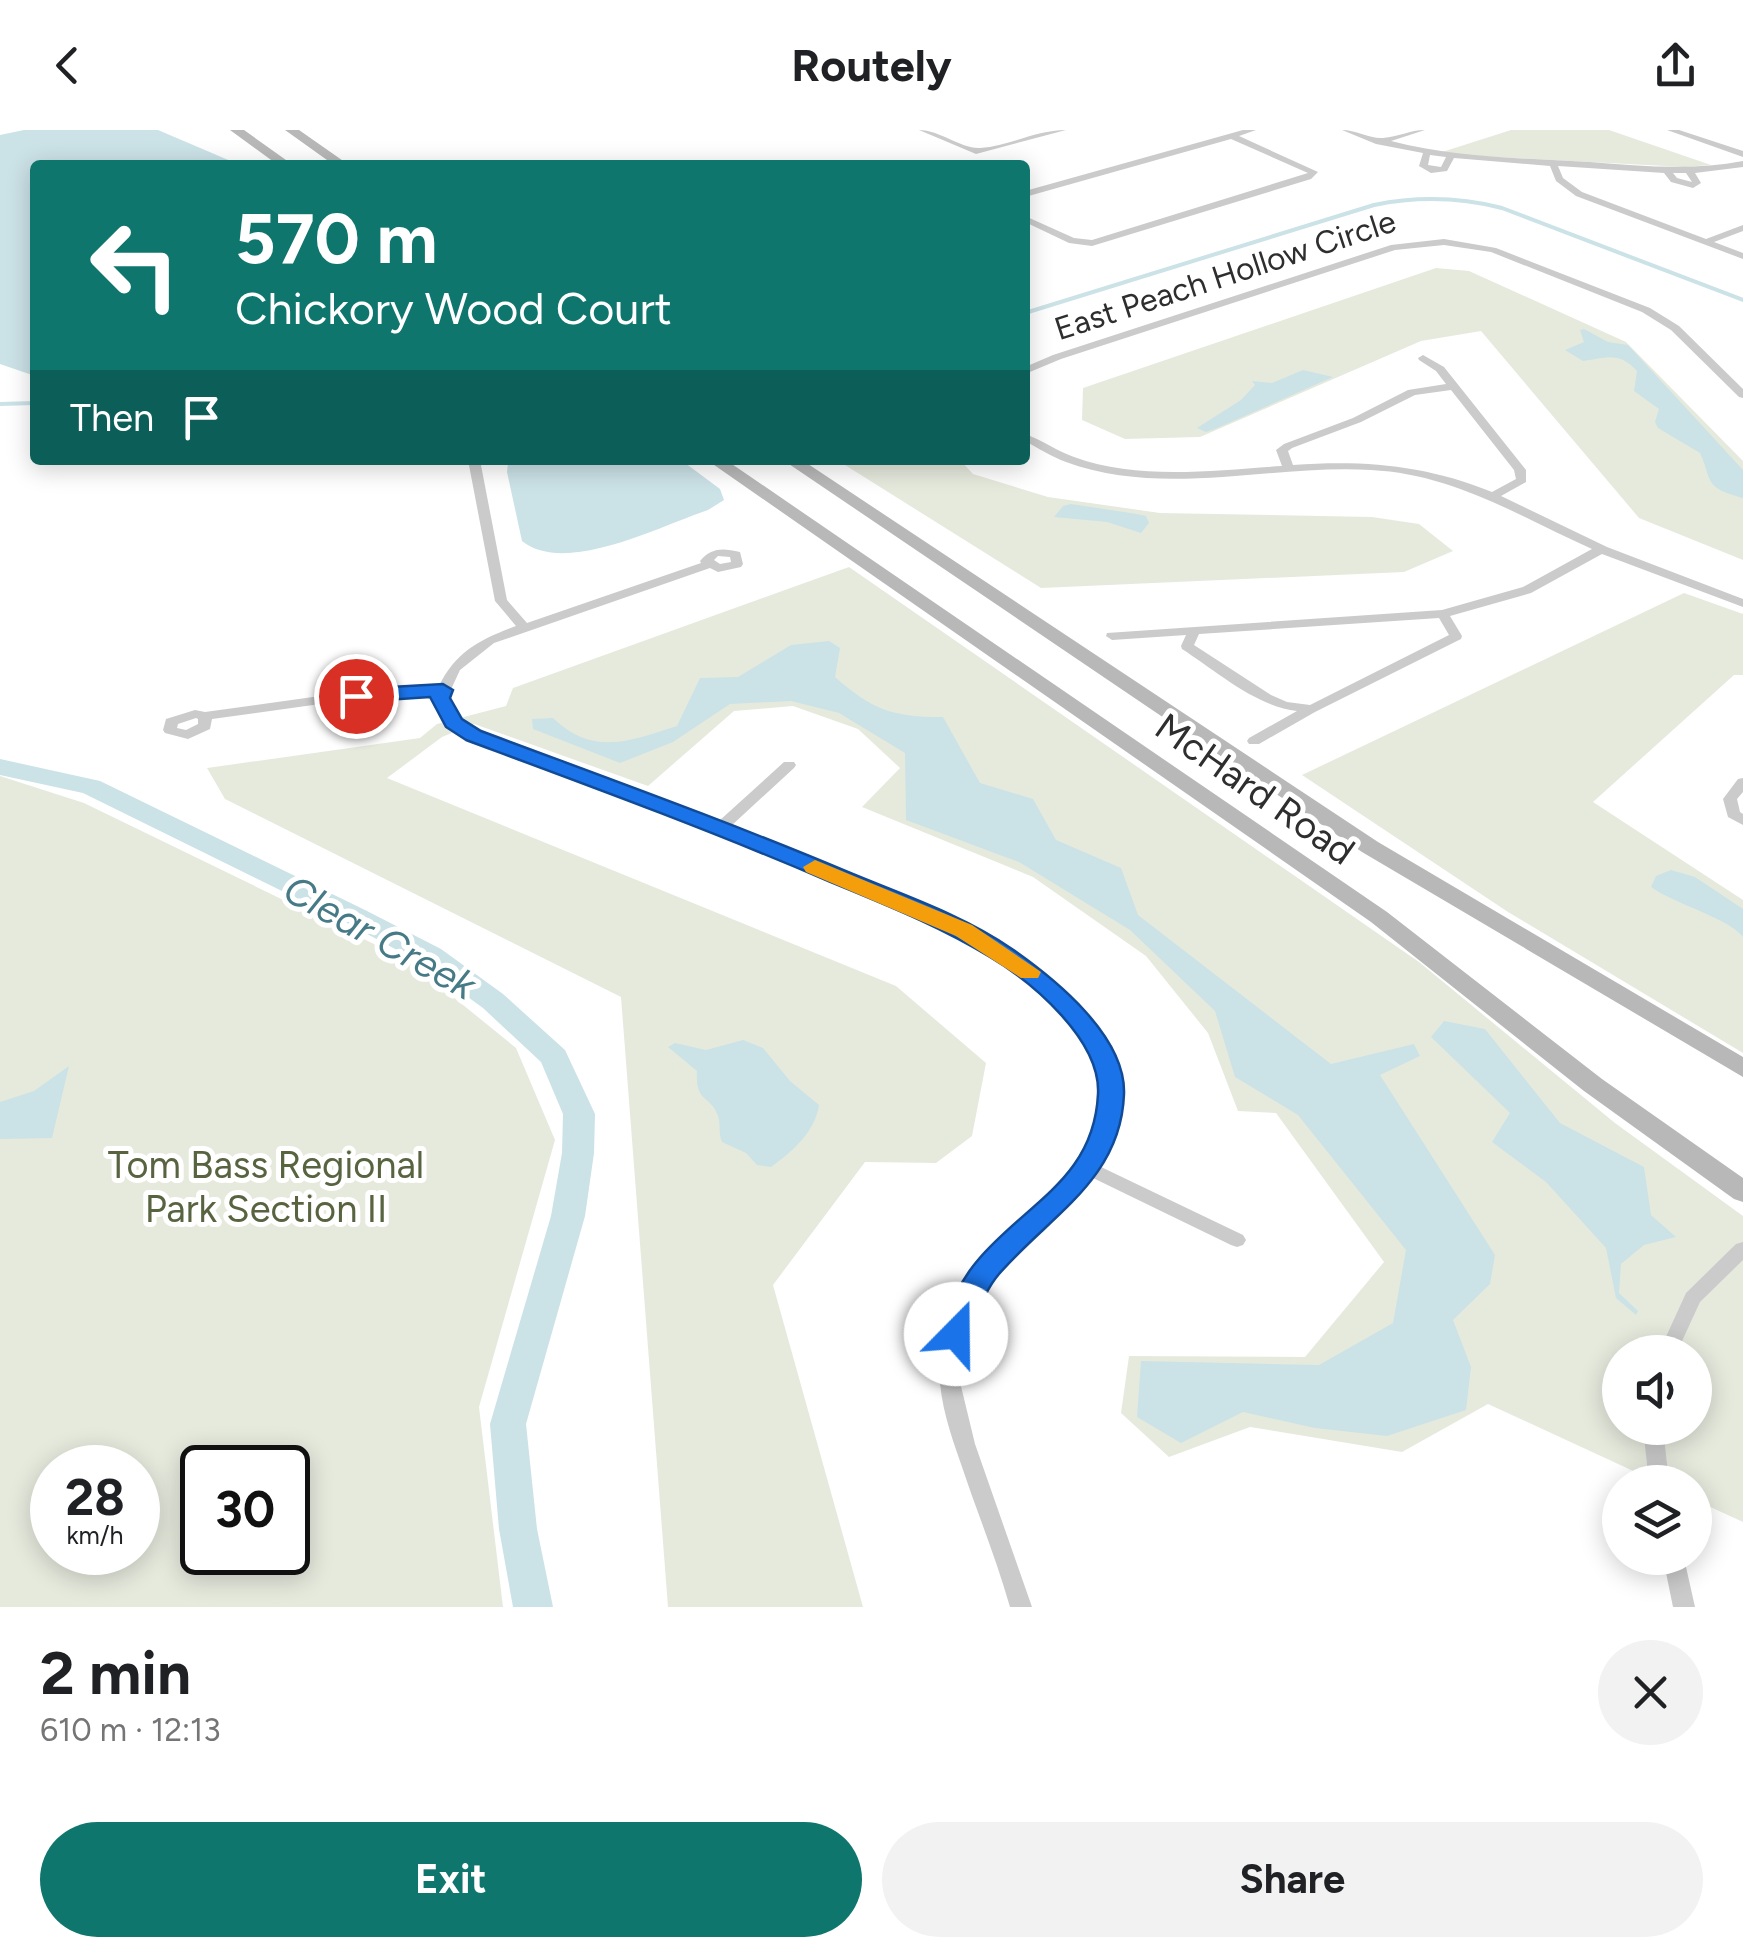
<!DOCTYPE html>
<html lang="en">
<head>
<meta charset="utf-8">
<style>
  body { margin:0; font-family:Figtree,sans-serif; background:#f2f2f2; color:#202124; height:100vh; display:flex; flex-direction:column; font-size:38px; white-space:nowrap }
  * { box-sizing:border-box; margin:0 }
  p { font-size:32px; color:#757577 }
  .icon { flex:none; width:55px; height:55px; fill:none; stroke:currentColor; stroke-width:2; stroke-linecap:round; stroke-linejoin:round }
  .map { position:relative; height:1477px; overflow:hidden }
  .details { display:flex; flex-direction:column; background:#fff; flex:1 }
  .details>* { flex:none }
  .top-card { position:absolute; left:30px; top:30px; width:1000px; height:305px; border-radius:10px; box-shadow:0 5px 25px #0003; background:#0f766e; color:#fff; overflow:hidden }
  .fabs { position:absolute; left:1602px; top:1205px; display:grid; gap:20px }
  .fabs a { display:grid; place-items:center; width:110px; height:110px; border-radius:50%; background:#fff; box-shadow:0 5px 25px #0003; font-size:50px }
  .speed { position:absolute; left:30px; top:1315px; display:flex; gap:20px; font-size:50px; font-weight:700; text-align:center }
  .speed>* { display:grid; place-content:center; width:130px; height:130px; border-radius:50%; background:#fff; box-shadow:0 5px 25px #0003; line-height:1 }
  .speed small { font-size:25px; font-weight:400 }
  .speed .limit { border:5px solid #111; border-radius:15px; background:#fff; color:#111 }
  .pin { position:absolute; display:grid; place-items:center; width:85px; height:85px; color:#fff; margin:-42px; border:5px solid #fff; border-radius:50%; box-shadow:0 2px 10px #0007 }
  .me { position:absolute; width:110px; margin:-55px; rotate:22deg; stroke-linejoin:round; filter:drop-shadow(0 0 8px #0008) }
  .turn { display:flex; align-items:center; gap:35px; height:210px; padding:0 40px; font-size:45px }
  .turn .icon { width:130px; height:130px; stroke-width:2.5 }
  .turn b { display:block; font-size:70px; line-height:85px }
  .then { display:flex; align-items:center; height:95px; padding:0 40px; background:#0003; gap:20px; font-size:38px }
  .round { display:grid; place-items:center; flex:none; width:105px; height:105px; border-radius:52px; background:#f2f2f2 }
  .head { display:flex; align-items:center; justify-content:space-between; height:170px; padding:0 40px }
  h1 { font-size:60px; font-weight:700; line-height:75px }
  .action { display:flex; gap:20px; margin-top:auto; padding:20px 40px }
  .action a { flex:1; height:115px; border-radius:60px; background:#0f766e; color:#fff; font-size:40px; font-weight:700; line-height:115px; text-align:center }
  .action a+a { background:#f2f2f2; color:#202124 }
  header { display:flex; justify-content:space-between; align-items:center; height:130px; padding:0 40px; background:#fff; font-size:45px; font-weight:700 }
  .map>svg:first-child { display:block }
</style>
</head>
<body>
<header><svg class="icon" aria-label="back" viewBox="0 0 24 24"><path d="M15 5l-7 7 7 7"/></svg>Routely<svg class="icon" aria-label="share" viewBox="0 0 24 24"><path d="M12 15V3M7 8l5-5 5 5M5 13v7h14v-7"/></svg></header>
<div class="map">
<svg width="1743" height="1477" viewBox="0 0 1743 1477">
  <rect width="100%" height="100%" fill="#fff"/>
  <!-- green -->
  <path fill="#e6eadd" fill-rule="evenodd" d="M 1511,0 L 1609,0 L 1711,35 L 1684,37 L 1436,24 Z
    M 1436,138 L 1469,141 L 1626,212 L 1743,331 L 1743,430 L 1639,388 L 1481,201 L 1421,211 L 1200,307 L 1125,309 L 1082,290 L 1083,258 Z
    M 837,330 L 960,330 L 973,344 L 1048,367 L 1160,383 L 1372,387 L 1419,394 L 1453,421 L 1404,442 L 1041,458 Z
    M 849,437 L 1419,832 L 1615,993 L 1743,1086 L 1743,1392 L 1695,1370 L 1695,1352 L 1657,1352 L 1488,1274 L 1402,1322 L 1250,1297 L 1169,1327 L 1121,1283 L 1129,1226 L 1305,1227 L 1384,1132 L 1276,983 L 1238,981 L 1208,903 L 1146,826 L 1033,747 L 862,677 L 900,638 L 858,599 L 793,576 L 734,581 L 648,656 L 474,594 L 442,607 L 387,648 L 896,856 L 986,933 L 972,1006 L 936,1033 L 865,1032 L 773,1155 L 863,1477 L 668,1477 L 621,867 L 225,669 L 207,638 L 420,608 L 437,594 L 506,576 L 513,558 ZM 1620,1222 L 1695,1222 L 1695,1298 L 1620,1298 Z
    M 1684,463 L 1743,484 L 1743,545 L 1734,545 L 1593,672 L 1743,770 L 1743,923 L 1508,782 L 1302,645 Z
    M 0,646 L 84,673 L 409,831 L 516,918 L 555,1010 L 479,1277 L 503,1477 L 0,1477 ZM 52,1338 L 138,1338 L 138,1422 L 52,1422 ZM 202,1338 L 288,1338 L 288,1422 L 202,1422 Z"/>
  <!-- water -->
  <path fill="#cbe2e7" d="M 24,0 L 158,0 L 240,35 L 35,35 L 35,246 L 0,234 L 0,5 Z
    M 1584,199 L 1608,212 L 1628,215 L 1743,340 L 1743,368 C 1703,357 1713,352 1700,323 L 1658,298 L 1655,292 L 1659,279 L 1634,261 L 1637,241 C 1618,221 1608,228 1583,231 L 1565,220 L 1584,212 L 1580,200 Z
    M 1303,240 L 1333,247 L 1215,299 L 1206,302 L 1197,298 L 1241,270 L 1255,255 L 1252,251 L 1272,253 Z
    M 513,330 L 681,330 L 720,359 L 724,370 L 708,380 C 660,396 565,446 522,411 L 507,342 L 508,333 Z
    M 1071,374 L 1137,384 L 1146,386 L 1149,393 L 1141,403 L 1107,392 L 1054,387 L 1063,376 Z
    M 829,511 L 840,518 L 835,547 C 873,580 892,587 943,587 L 980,653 L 1033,669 L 1056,710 L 1121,738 L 1138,785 L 1331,934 L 1414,914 L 1420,926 L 1380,945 L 1495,1125 L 1490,1154 L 1453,1190 L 1471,1237 L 1466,1280 L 1387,1306 L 1315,1298 L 1243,1282 L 1181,1313 L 1137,1287 L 1141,1231 L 1319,1235 L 1393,1193 L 1406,1120 L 1298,985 L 1235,947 L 1215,881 L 1130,800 L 1019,732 L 906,690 L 905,623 L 839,583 L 791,571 L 730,574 L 673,612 L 620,633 L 533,599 L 532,589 L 553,588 C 594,627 629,611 677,596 L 700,548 L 738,547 L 791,515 Z
    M 1671,740 L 1695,747 L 1743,779 L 1743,807 C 1727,787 1676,775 1651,757 L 1656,746 Z
    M 1444,891 L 1485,899 L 1560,993 L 1644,1037 L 1651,1085 L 1676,1107 L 1644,1115 L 1621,1134 L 1619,1163 L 1638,1181 L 1636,1185 L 1616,1168 L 1606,1118 L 1546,1052 L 1492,1012 L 1510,983 L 1431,907 Z
    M 743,910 L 763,918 L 790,951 L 819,975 C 815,1002 793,1021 771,1037 L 757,1035 L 746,1023 L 722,1012 C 718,1002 721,995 718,986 C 710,964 695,974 697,941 L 668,917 L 675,913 L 706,920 Z
    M 69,936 L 52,1008 L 0,1009 L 0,972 L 34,961 Z"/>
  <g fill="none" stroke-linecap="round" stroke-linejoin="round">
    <!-- stream -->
    <path stroke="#cbe2e7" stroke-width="4" d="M 1025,183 L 1374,75 C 1418,66 1459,67 1502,78 L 1743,170
      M 0,274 L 35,273"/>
    <!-- river -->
    <path fill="#cbe2e7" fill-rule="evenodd" d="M 0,629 L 100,651 L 365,780 L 441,819 L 503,864 L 565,920 L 595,984 L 594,1023 L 585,1086 L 526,1294 L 537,1399 L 553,1477 L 513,1477 L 499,1399 L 490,1294 L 551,1086 L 562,1023 L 563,984 L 541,932 L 483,878 L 421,833 L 345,792 L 83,663 L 0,645 Z"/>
    <!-- street -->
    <path fill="#cbcbcb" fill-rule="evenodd" d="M 919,0 C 940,0 961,19 980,18 C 1009,16 1036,0 1066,0 L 976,24 Z
      M 1243,0 L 1256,0 L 1239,6 L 1318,42 L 1311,49 L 1092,116 L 1069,113 L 1025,92 L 1025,86 L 1074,108 L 1092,110 L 1308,43 L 1231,9 L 1025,67 L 1025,61 Z
      M 1342,0 C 1356,0 1370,9 1383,8 C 1398,7 1410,0 1425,0 L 1391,11 C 1456,28 1523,28 1590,32 C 1641,36 1692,41 1743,31 L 1743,37 L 1695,43 L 1701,53 L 1693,58 L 1671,52 L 1664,43 L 1558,36 L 1563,48 L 1582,62 L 1706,109 L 1743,95 L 1743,101 L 1714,112 L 1743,123 L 1743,129 L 1576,66 L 1556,51 L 1550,36 L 1454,28 L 1447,41 L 1431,43 L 1419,36 L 1423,23 L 1376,14 ZM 1430,25 L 1446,27 L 1441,37 L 1428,35 ZM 1673,43 L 1686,43 L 1692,52 L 1677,48 Z
      M 1667,0 L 1679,0 L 1743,21 L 1743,27 Z
      M 1444,109 L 1496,118 L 1650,178 L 1679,196 L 1743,259 L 1743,268 L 1739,267 L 1671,200 L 1642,182 L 1491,122 L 1444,115 L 1395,120 L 1061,229 L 1025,244 L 1025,237 L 1053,225 L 1391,115 Z
      M 1423,225 L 1444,237 L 1526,340 L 1526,352 L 1501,366 L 1607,417 L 1743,469 L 1743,477 L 1602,424 L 1531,463 L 1450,486 L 1462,506 L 1461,509 L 1315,582 L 1259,614 L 1249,614 L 1247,611 L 1249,608 L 1297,581 C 1257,577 1216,541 1182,519 L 1181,516 L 1186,505 L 1112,510 L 1106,506 L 1107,503 L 1442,480 L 1523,457 L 1592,419 C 1519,386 1453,344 1371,340 C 1270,334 1164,368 1066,332 C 1052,327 1038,318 1025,311 L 1025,304 C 1042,310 1057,321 1074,327 C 1139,351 1215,340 1282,336 L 1276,320 L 1284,314 L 1353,288 L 1408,260 L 1446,254 L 1436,241 L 1419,230 L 1418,228 ZM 1451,260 L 1514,340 L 1516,349 L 1492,362 C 1425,335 1365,330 1293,335 L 1288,321 L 1292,318 L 1361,292 L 1415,265 ZM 1439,488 L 1449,505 L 1310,575 L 1287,572 L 1271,565 L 1194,515 L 1199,504 Z
      M 468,330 L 480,330 L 507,470 L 527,493 L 701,433 L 700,431 C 712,417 723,418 740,422 L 743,434 L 741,437 L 718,442 L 710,438 L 494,513 L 460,540 L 447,568 L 459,591 L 478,603 L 719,691 L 784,632 L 794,632 L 796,635 L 794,638 L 731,696 C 776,715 820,734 865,752 C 900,767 938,780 971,797 C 1056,843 1161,930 1099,1036 L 1243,1105 L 1246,1110 L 1243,1115 L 1237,1117 L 1231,1115 L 1091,1047 L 992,1150 L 979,1170 L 968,1195 L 960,1229 L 960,1252 L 975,1314 L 1032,1477 L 1010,1477 C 996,1428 977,1382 961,1334 C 950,1302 937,1266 940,1231 C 944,1191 966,1153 992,1124 C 1020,1093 1074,1057 1089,1020 C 1105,981 1103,939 1081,904 C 1032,825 909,783 827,748 C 709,697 589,653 468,609 L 449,596 L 433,568 L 435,564 L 356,569 L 212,589 L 210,599 L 188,609 L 165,603 L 163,600 L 166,589 L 195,580 L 205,582 L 356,561 L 439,556 C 456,521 481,509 516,496 L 495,471 ZM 718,426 L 730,427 L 731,432 L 720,434 L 714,430 ZM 196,588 L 198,589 L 198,594 L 186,600 L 177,598 L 178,594 Z
      M 1743,648 L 1743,662 L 1737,669 L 1740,682 L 1743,684 L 1743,695 L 1728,687 L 1723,669 L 1738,649 Z
      M 1743,1112 L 1743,1130 L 1700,1172 L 1677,1222 L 1659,1222 L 1686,1163 L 1736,1114 Z
      M 1643,1298 L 1663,1298 L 1669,1352 L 1649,1352 Z
      M 1663,1428 L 1684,1428 L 1695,1477 L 1673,1477 Z"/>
    <!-- secondary -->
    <path fill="#b8b8b8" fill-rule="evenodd" d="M 230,0 L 244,0 L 293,35 L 278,35 Z
      M 285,0 L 299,0 L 349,35 L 334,35 Z
      M 707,330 L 726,330 L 1387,782 L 1602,949 L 1743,1048 L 1743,1072 L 1734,1069 L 1584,961 L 1371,792 Z
      M 783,330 L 802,330 L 1378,712 L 1743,927 L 1743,947 L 1362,722 Z"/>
  </g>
  <!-- route -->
  <path fill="#1a73e8" stroke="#114b97" stroke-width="2.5" d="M 443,554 L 453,560 L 450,568 L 462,589 L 481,601 C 604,647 727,691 848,742 C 903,765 963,785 1012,819 C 1055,849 1126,906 1124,964 C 1121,1050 1049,1086 999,1144 C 981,1165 978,1189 966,1212 L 956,1215 L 945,1212 L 941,1204 C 949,1177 959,1152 978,1130 C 1026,1073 1094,1049 1098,964 C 1101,910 1032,852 990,827 C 938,795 881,773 826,750 C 707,699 587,655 466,610 L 446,597 L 430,567 L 356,572 L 346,566 L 356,559 Z"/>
  <!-- slow -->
  <path fill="#f59e0b" d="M 815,730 L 972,795 L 1041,842 L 1038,848 L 1021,848 L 956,806 L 806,742 L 803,737 Z"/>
  <g text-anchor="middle" stroke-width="10" stroke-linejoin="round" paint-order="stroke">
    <!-- far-street labels -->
    <g font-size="32" fill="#2e2e2e" stroke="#fff">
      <text transform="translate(1225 145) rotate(-18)" y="11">East Peach Hollow Circle</text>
    </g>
    <!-- street labels -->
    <g font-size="38" fill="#2e2e2e" stroke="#fff">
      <text transform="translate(1255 659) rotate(35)" y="13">McHard Road</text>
    </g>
    <!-- park labels -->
    <g font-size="38" fill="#586440" stroke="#fff">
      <text x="266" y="1048">Tom Bass Regional<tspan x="266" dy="44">Park Section II</tspan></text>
    </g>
    <!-- water labels -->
    <g font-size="40" font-style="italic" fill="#457a86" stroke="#fff">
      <text transform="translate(380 807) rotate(29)" y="14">Clear Creek</text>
    </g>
  </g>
</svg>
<div class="fabs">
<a><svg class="icon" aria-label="sound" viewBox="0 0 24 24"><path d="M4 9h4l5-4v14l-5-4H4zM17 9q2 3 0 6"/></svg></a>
<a><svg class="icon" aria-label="layers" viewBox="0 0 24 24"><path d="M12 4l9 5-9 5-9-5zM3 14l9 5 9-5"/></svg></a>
</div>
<div class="speed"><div>28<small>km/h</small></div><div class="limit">30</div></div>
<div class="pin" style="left:356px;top:566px;background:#d93025"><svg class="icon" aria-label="arrive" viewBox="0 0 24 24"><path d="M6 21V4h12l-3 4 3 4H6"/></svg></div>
<svg class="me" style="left:956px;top:1204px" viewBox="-20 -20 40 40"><circle r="19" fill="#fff"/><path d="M0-13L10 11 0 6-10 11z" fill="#1a73e8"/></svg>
<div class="top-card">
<div class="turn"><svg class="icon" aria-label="left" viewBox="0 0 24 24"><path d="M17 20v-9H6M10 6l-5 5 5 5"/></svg><div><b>570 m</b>Chickory Wood Court</div></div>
<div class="then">Then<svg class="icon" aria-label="arrive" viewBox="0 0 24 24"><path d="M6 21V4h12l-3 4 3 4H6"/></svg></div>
</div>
</div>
<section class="details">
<div class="head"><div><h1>2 min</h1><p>610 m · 12:13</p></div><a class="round"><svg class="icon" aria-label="close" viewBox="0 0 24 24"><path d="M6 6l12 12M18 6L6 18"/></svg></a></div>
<div class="action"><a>Exit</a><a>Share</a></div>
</section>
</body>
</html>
